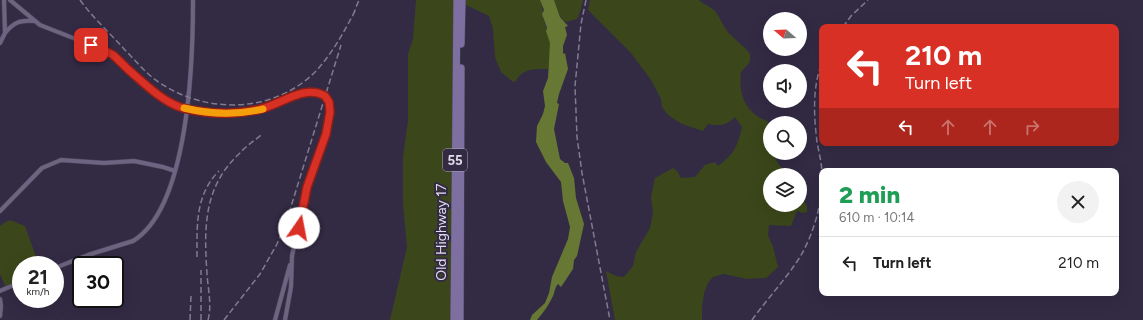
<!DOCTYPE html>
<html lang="en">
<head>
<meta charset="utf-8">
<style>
  body { margin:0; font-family:Figtree,sans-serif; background:#f2f2f2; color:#222; height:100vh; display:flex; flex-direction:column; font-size:15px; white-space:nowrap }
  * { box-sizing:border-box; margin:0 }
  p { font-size:13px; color:#767676 }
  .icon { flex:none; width:22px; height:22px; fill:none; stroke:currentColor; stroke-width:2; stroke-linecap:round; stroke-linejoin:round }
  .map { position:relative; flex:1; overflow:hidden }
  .drawer { position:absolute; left:819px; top:168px; width:300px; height:128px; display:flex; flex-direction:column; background:#fff; border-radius:8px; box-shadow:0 4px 16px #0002 }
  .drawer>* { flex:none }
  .banner { position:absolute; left:819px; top:24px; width:300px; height:122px; border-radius:8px; box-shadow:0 4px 16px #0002; background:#d93025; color:#fff; overflow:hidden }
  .needle { width:26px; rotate:289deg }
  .controls { position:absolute; left:763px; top:12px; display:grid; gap:8px }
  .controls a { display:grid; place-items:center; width:44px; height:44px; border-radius:50%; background:#fff; box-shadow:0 4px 16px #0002; font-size:20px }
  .speed { position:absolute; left:12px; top:256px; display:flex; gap:8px; font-size:20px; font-weight:700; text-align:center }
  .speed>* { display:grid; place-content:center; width:52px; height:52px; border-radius:50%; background:#fff; box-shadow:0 4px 16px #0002; line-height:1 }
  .speed small { font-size:10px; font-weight:400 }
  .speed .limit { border:2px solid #111; border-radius:6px; background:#fff; color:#111 }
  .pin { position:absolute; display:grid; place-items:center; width:34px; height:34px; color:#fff; margin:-17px; border-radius:8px; box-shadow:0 2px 6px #0006 }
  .me { position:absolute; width:44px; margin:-22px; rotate:12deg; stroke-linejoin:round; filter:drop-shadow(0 0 3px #0008) }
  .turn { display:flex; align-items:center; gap:14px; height:84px; padding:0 20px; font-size:18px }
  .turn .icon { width:52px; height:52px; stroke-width:2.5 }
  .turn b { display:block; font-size:28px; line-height:34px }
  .lanes { display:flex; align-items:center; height:38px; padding:0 20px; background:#0003; justify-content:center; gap:20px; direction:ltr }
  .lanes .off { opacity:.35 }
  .round { display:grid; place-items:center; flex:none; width:42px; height:42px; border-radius:21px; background:#f2f2f2 }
  .overview { display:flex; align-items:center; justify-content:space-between; height:68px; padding:0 20px }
  h1 { font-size:24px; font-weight:800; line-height:30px; color:#1e9e55 }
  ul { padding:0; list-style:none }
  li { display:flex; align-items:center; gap:12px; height:52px; padding:0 20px; border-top:1px solid #e0e0e0 }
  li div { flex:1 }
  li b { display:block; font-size:15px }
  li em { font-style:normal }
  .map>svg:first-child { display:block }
</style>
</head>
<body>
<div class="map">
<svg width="1143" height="320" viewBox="0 0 1143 320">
  <rect width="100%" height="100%" fill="#332b44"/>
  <!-- green -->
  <path fill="#3b471a" d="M 416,0 L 456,0 L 453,320 L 390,320 L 407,247 L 403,205 L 403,157 L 408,121 L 408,54 L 413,39 Z
    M 462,0 L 540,0 C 543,7 542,9 543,15 C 544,25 549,34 550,43 C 551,48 549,63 548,69 C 536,69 522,68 516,81 L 513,82 L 501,72 L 495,57 L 493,29 L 489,16 L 462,3 Z
    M 554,0 L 583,0 L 580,12 L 577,19 L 566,22 C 559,18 557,8 554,0 Z
    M 590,0 L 699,0 C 704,5 710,6 715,11 C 720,17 723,26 728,32 C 735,40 744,46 750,54 L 750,62 L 741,72 C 739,90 742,105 757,116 C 762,120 767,119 770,125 C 772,131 770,146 770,153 L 774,153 C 776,164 782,168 790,175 L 770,175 L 770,205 L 800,205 L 800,195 L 807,206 L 807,212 L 802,213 L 797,211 L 791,226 L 769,225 L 768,235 L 773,247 L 778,267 L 766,278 L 747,279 L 724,274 L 713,277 L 708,283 L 704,293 L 702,308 L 702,320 L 615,320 L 606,271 L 616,276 L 624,277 L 633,266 L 636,252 L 650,228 L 653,213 L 651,197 L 655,178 L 673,168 L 677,171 L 681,178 L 695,177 L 705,165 L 715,162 L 718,166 C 735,153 737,147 742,127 L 735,117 C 725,126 721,126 708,124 L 703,131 L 682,124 L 668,115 L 662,107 L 661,99 L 651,80 L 631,53 L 588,10 Z
    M 10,220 L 25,226 L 39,265 L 21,265 L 21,282 L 6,288 L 0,274 L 0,226 L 4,223 Z"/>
  <!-- water -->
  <path fill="#667833" d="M 540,0 L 554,0 L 560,17 L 568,26 L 565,27 L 567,35 L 563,46 L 563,54 L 565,53 L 568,69 L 559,94 L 557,103 L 559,104 L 554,129 L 560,159 L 565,163 L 568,163 L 574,178 L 576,198 L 584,224 L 577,256 L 574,260 L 573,269 L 561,287 L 558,284 C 555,287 555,291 553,296 C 549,305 543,313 537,320 L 530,320 L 532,315 L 545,303 L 549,293 L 552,277 L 568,239 L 570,227 L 563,201 L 561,182 L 546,162 L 536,142 L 537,126 L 543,114 L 545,106 L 543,91 L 548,78 L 550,43 L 546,31 L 547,28 L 542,14 L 544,10 Z"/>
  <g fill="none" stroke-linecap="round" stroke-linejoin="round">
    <!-- street casing -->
    <g stroke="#4e475c" stroke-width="5">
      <path id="street" d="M 10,0 L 40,25 L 91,45 L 113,55 L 145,84 L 166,99 L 179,107 L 206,112 L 246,112 L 266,108 L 299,94 L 308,92 L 314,92 L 325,96 L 329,102 L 330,112 L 326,134 L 307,187 L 292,256 L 291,287 L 285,320
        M 5,33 C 14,22 20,20 34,21
        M 0,43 L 5,33 L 4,0
        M 0,211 L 42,168 L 61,160 L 104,163 L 134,161 L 163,167 L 175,171
        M 55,268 L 88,255 L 133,241 C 189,207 193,60 193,0
        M 0,291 L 21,282
        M 0,299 L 1,306 L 0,316
        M 275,320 L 290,265"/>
    </g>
    <!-- primary casing -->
    <g stroke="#4e475c" stroke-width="8">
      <path id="primary" d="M 461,44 L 462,0
        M 454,320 L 457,0
        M 460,320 L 461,68"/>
    </g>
    <!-- street -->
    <use href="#street" stroke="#6c6480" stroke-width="4"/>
    <!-- primary -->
    <use href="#primary" stroke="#7d6f9f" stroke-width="7"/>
    <!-- rail -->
    <path stroke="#817b90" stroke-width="1.5" stroke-dasharray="6 3" stroke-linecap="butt" d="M 80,0 C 93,18 110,33 125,50 C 136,61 146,74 160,83 C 208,115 276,113 317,70 C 333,52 344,32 355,11
      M 586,0 L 581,24 L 575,86 L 577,137 L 582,173 L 610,320
      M 353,15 L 359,0
      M 843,27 L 851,16 L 868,0
      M 197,257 C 197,226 195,195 219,171
      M 190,320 L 191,296
      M 201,320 L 201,270
      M 208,320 C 212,305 208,289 207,274 C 204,228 203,187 240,153 C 246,146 254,141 261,135
      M 224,320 L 260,274 L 277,244 L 285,226 L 341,45
      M 752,320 C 767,299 786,279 800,257 C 814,233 823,202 822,175 C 822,164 819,153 817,142 C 814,117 812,87 822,63"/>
  </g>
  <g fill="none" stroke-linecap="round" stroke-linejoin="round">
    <!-- route casing -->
    <g stroke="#8d1f18" stroke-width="10">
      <path id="route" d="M 91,45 C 98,48 106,51 113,55 C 119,60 125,67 131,72 C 145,84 160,99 177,106 C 184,109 192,110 198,111 C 217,114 238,114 256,110 C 278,107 304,83 325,96 L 329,102 L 330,112 L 326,134 L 307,187 L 299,228"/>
    </g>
    <!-- route -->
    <use href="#route" stroke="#d93025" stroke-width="7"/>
    <!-- slow -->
    <path stroke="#f59e0b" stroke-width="7" d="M 184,108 C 209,114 237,115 263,109"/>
  </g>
  <g text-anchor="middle" stroke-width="4" stroke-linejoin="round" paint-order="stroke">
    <!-- shield labels -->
    <rect fill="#332b44" stroke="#aca7ba" stroke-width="1" x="443" y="149" width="24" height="22" rx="3"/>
    <g font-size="13" font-weight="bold" fill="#e0dcec">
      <text x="455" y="165">55</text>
    </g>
    <!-- street labels -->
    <g font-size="14" fill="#e0dcec" stroke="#332b44">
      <text transform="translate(441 232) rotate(-90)" y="5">Old Highway 17</text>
    </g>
  </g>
</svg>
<div class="controls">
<a><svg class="needle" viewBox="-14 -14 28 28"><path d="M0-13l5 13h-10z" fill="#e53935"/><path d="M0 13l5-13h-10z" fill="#767676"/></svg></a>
<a><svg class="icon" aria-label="sound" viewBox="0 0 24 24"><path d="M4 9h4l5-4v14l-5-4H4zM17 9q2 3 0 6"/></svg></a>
<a><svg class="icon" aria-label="search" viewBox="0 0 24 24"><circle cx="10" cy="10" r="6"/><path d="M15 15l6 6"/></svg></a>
<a><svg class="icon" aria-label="layers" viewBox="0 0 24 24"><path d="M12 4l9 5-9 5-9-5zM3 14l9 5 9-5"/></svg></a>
</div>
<div class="speed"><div>21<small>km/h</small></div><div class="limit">30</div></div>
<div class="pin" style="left:91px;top:45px;background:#d93025"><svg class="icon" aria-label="arrive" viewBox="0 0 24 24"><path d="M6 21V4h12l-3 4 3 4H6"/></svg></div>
<svg class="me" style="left:299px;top:228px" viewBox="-20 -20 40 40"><circle r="19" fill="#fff"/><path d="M0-13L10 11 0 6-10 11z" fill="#d93025"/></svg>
<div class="banner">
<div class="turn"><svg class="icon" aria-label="left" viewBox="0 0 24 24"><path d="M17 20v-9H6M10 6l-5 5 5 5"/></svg><div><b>210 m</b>Turn left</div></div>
<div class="lanes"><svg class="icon" aria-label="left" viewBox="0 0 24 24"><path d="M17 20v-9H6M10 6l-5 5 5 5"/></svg><svg class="icon off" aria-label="ahead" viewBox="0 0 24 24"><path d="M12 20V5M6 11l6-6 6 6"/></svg><svg class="icon off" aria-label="ahead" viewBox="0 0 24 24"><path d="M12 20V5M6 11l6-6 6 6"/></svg><svg class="icon off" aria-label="right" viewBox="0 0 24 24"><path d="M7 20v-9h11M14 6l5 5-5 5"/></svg></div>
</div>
<section class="drawer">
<div class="overview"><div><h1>2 min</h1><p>610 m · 10:14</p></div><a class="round"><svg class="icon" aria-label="close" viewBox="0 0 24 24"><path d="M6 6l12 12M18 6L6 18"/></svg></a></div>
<ul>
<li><svg class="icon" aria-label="left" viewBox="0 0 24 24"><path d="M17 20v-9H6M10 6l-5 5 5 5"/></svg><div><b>Turn left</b></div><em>210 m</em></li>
</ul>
</section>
</div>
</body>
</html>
